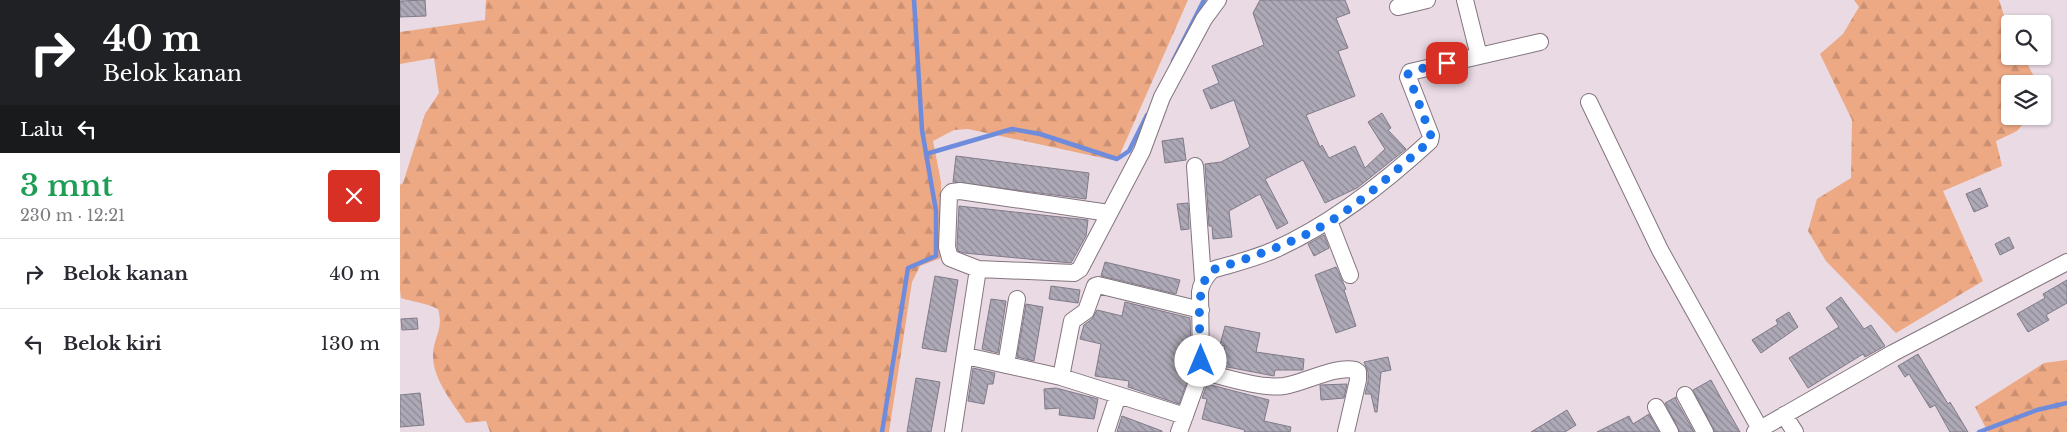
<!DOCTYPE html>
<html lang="id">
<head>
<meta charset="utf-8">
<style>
  body { margin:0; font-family:"Libre Baskerville",serif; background:#f7f7f7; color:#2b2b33; height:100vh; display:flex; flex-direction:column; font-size:19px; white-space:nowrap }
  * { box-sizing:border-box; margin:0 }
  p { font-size:16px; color:#7c7c81 }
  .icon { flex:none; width:28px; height:28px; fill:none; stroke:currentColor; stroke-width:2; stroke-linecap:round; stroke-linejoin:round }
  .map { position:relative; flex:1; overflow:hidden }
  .panel { display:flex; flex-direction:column; background:#fff; width:400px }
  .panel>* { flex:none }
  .hud { background:#202124; color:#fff; overflow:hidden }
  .controls { position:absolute; left:1601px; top:15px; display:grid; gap:10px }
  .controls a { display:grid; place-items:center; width:50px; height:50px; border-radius:5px; background:#fff; box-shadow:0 1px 4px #0004; font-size:25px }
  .pin { position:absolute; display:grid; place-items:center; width:42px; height:42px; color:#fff; margin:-21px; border-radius:10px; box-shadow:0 2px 8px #0006 }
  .me { position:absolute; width:55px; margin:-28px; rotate:0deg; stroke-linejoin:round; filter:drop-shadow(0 0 4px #0008) }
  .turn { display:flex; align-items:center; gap:18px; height:105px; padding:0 20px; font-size:22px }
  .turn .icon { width:65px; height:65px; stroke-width:2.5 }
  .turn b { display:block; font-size:35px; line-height:42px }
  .then { display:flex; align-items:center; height:48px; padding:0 20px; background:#0003; gap:10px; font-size:19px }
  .round { display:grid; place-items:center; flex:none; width:52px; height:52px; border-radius:5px; background:#f7f7f7 }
  .headline { display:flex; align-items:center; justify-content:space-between; height:85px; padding:0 20px }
  h1 { font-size:30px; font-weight:600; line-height:38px; color:#1e9e55 }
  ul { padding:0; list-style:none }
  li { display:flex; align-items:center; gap:15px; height:70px; padding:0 20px; border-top:1px solid #e1e1e2 }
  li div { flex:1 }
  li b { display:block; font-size:19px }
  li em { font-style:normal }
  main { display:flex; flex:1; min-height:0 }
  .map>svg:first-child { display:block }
</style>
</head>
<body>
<main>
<section class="panel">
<div class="hud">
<div class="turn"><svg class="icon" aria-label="right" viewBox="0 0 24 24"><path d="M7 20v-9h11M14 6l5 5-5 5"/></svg><div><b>40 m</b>Belok kanan</div></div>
<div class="then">Lalu<svg class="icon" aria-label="left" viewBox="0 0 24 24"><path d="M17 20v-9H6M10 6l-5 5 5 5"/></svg></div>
</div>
<div class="headline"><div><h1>3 mnt</h1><p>230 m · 12:21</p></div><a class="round" style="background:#d93025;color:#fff"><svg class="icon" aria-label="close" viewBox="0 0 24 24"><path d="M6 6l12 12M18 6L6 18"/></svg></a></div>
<ul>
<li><svg class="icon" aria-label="right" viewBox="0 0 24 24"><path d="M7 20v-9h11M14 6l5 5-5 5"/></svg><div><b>Belok kanan</b></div><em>40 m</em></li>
<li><svg class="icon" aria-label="left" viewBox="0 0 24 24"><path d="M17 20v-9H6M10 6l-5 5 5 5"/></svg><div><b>Belok kiri</b></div><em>130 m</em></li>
</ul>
</section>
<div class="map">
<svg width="1667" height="432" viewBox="0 0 1667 432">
  <defs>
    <pattern id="forest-firs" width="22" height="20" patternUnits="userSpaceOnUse" patternTransform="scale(1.25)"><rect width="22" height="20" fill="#eda884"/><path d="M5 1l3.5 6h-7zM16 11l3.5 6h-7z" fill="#cb9072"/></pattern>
    <pattern id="building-back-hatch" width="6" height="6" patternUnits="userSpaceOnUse" patternTransform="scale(1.25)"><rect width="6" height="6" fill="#aea9b7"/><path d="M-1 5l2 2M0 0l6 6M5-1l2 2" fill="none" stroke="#8d8994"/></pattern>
  </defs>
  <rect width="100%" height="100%" fill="#e9dae4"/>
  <!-- forest -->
  <path fill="url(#forest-firs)" d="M 86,0 L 788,0 L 717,161 L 568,129 L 554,130 L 533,141 L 541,182 L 541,258 L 520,266 L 512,282 L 489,432 L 90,432 L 86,421 L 66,423 C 54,404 32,379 33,354 C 34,336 44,329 38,309 C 26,303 14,302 1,298 L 0,290 L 0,185 L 3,183 L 25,114 L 39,93 L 34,58 L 0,64 L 0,32 L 85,20 Z
    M 1454,0 L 1599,0 L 1610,34 L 1610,56 L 1623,56 L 1638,84 L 1610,84 L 1610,116 L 1630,116 L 1617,131 L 1596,141 L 1602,166 L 1543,191 L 1583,281 L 1496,333 L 1426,261 L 1408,231 L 1417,199 L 1451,178 L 1452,120 L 1420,54 L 1443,34 L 1459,7 Z
    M 1667,360 L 1667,432 L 1588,432 L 1575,407 L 1644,363 Z"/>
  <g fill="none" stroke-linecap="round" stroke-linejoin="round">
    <!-- stream -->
    <path stroke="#6f8cdc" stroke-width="4.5" d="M 773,61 L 804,0
      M 526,154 L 612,129 L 640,134 L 717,159 L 729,151 L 747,115
      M 482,432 L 508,268 L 536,256 L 536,211 L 522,130 L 514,0
      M 1579,432 L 1637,410 L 1667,403"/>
  </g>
  <!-- building -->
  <path fill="url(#building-back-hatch)" stroke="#807b89" d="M 25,0 L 26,16 L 0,17 L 0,1 Z
    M 860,0 L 945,0 L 950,13 L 936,18 L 948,48 L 938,51 L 955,96 L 906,115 L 920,147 L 922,145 L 929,158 L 955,146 L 965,168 L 985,149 L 968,122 L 982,113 L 991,128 L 988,130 L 1006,149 L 957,188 L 925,203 L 903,160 L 865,179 L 888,223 L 877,229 L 860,194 L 829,211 L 832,237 L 813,239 L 812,226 L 809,226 L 805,164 L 821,162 L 850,147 L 834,100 L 811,109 L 803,90 L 819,83 L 812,66 L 864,45 L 853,13 Z
    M 783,138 L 786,160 L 765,163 L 762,141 Z
    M 556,156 L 689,173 L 686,199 L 553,182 Z
    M 1580,188 L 1588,206 L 1574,212 L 1566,194 Z
    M 788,203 L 789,229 L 781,230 L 777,204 Z
    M 559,206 L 688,220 L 686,236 L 671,263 L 564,253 L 558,251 L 557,246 Z
    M 924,235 L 929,248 L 914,256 L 908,244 Z
    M 1609,237 L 1614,248 L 1600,255 L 1595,244 Z
    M 705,262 L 780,280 L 776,294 L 701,276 Z
    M 936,267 L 946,289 L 944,290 L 956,326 L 936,333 L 915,275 Z
    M 535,276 L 558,280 L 546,352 L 522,348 Z
    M 1667,280 L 1667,303 L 1646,315 L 1649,320 L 1628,332 L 1617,314 L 1645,298 L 1643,294 Z
    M 651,286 L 680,290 L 678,303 L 649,299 Z
    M 1441,297 L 1464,329 L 1471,325 L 1485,346 L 1465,357 L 1463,354 L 1408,388 L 1389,358 L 1439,327 L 1426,308 Z
    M 591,299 L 606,301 L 598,353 L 582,349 Z
    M 725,302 L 790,318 L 791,349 L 782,377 L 788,379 L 779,404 L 728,387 L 729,381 L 695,376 L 701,344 L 680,339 L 684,325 L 692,319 L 697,310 L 722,316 Z
    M 626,304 L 643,307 L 634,361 L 617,357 Z
    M 1389,312 L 1398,327 L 1361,353 L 1352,340 L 1378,324 L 1376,320 Z
    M 17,318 L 18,329 L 2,330 L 1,319 Z
    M 825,326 L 860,333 L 856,352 L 904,359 L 903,370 L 875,370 L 874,376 L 822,366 L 825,346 L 820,345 Z
    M 1518,354 L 1548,404 L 1550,402 L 1568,432 L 1550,432 L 1535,405 L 1530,408 L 1509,374 L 1505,377 L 1498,366 Z
    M 988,357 L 991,370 L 981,372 L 977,412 L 975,412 L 971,394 L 965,394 L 968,382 L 968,372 L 964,362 Z
    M 573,368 L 595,373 L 593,384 L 588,384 L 584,404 L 568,401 Z
    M 516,378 L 540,382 L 531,432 L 507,432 Z
    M 1311,380 L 1323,402 L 1340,432 L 1315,432 L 1293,390 Z
    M 807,384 L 869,400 L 864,421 L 891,427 L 890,432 L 844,432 L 845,430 L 802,419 L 807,399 L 802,398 Z
    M 947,384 L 944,398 L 921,400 L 920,385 Z
    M 656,388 L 698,399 L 694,419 L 659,415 L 660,408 L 645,409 L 644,389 Z
    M 20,393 L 24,425 L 0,427 L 0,395 Z
    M 1276,397 L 1276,400 L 1294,432 L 1280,432 L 1265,403 Z
    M 1167,410 L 1176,425 L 1165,432 L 1131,432 Z
    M 1249,414 L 1259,432 L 1197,432 L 1229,416 L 1233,424 Z
    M 722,416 L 762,431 L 762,432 L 717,432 Z"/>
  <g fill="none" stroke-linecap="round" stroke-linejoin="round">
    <!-- minor casing -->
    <g stroke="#83757e" stroke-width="18">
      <path id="minor" d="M 1065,0 L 1079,56
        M 998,7 L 1027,0
        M 1189,102 L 1260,250 L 1360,429
        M 795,166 L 803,280
        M 929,221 L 950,275
        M 578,269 L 550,258 L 547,247 L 549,195 L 552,192 L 560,191 L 709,213
        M 566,356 L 661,377 L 785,416
        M 606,365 L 617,299
        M 801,371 C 825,377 860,389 884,386 C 904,383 936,365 955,370 L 958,372 L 958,380 L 946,432
        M 661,377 L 672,321 L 686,311 L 695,286 L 698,285 L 801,310
        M 1285,395 L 1305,432
        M 1256,407 L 1270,432
        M 1384,415 L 1395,432
        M 553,432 L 578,269 L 674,273 L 680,269 L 742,151 L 762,97 L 804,19 L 818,0
        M 706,432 L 718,395
        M 779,432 L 801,371 L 800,292 C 801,283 805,277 812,270 C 832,264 854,259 874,250 C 932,224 983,184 1030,141 L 1031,136 L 1008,77 L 1010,72 L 1140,42
        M 1355,432 L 1493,353 L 1667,262"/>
    </g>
    <!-- minor -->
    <use href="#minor" stroke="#fff" stroke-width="16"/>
  </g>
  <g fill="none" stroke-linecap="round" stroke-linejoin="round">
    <!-- route -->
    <path stroke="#1a73e8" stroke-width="9" stroke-dasharray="0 16.2" d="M 801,361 C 801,336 793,287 812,270 C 852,257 892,244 929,222 C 965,200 997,169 1029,142 L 1031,136 L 1008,74 L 1015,70 L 1047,63"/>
  </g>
</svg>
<div class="controls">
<a><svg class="icon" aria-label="search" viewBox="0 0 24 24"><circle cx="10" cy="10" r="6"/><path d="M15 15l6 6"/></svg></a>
<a><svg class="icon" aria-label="layers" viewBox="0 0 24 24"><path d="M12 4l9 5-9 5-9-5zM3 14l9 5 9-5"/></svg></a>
</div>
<div class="pin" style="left:1047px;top:63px;background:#d93025"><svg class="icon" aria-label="arrive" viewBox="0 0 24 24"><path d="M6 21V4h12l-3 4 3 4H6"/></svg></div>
<svg class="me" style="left:801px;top:361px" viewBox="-20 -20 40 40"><circle r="19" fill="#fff"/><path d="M0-13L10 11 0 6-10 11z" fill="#1a73e8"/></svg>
</div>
</main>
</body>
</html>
